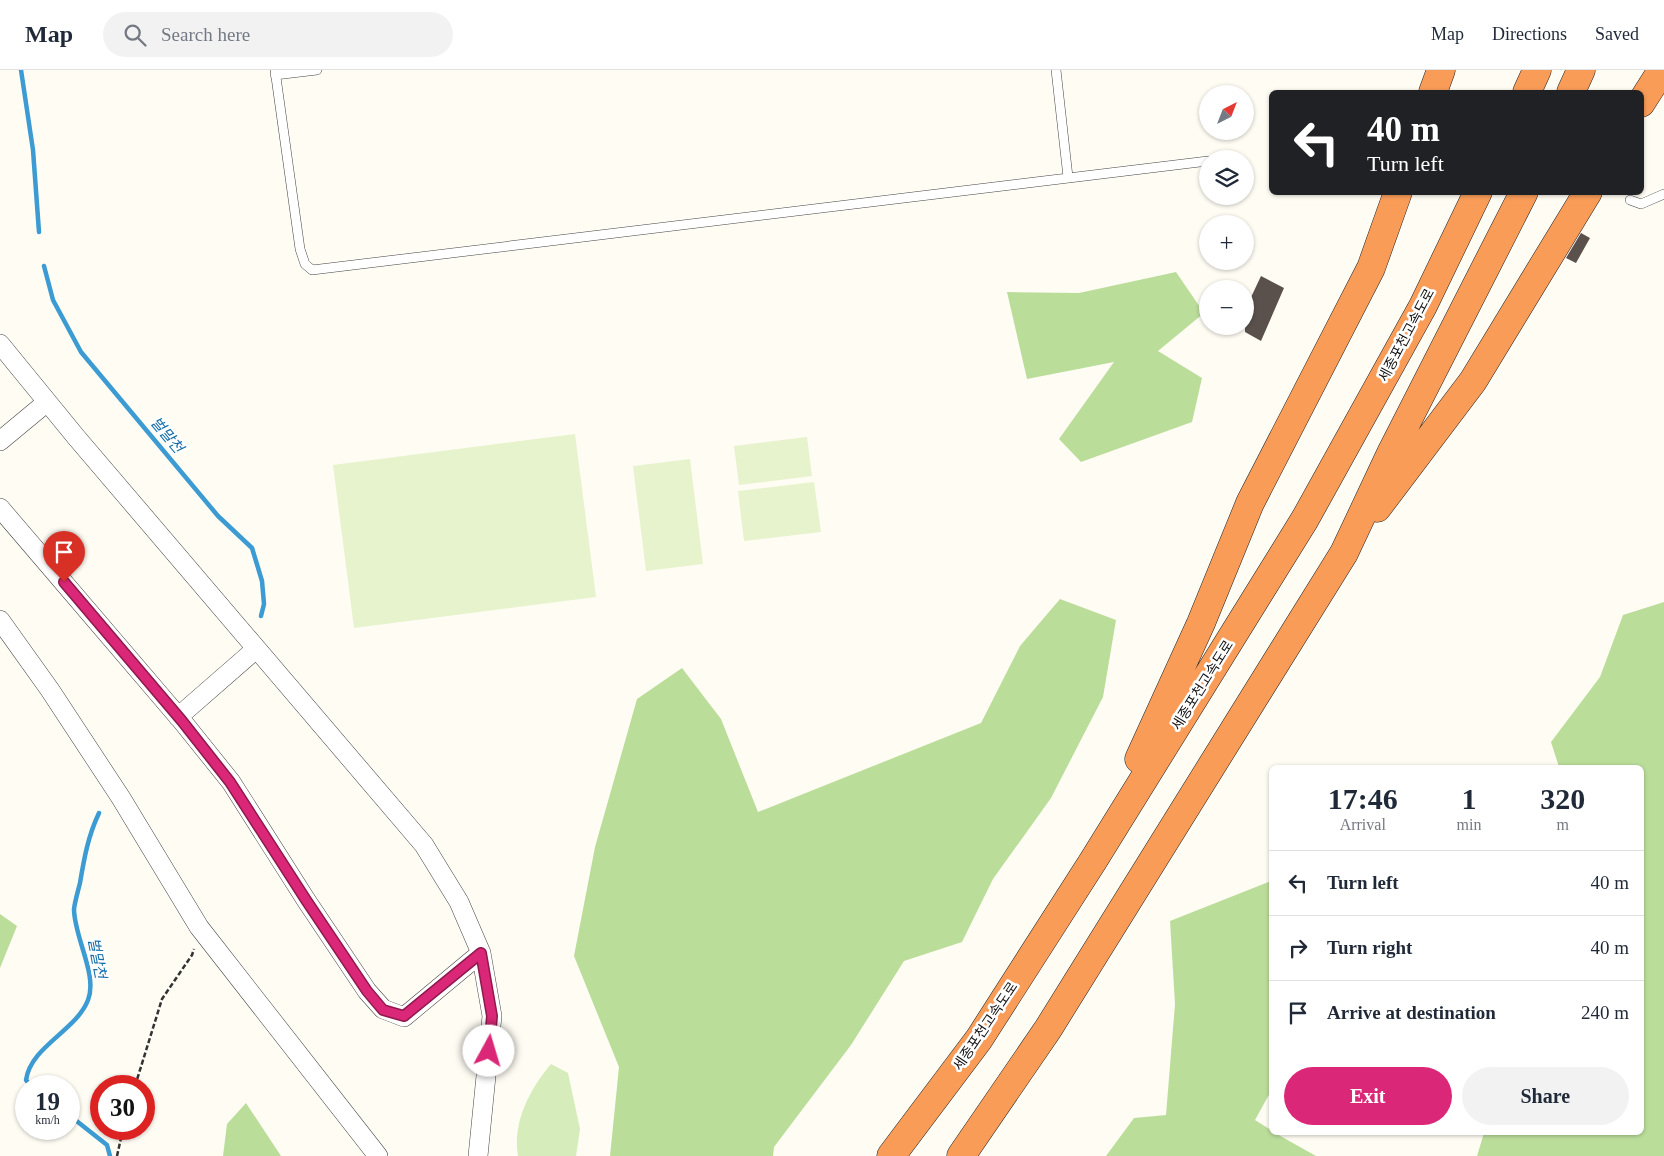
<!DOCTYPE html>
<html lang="en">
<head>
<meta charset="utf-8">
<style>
  body { margin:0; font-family:"Times New Roman","Noto Sans KR",serif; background:#f2f2f3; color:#1f2937; height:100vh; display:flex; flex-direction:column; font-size:19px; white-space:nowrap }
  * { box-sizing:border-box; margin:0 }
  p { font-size:16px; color:#747a83 }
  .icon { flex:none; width:28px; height:28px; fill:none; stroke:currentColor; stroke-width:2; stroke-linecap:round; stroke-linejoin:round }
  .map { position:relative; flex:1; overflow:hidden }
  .side { position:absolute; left:1269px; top:695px; width:375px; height:370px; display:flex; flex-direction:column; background:#fff; border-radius:8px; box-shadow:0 1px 4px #0004 }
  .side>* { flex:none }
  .top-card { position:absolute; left:1269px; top:20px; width:375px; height:105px; border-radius:8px; box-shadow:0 1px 4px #0004; background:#202124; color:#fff; overflow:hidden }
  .needle { width:32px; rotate:42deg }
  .tools { position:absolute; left:1199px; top:15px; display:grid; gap:10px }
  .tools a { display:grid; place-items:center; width:55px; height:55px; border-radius:50%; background:#fff; box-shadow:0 1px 4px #0004; font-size:25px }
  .speed { position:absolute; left:15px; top:1005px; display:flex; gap:10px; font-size:25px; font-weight:700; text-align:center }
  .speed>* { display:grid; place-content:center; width:65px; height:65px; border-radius:50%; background:#fff; box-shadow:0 1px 4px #0004; line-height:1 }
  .speed small { font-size:12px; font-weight:400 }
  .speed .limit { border:8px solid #d22; background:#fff; color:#111 }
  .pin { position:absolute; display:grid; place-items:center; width:42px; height:42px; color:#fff; margin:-51px -21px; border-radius:50% 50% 50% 0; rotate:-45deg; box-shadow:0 0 5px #0007 }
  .pin .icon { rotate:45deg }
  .me { position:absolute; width:55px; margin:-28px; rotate:6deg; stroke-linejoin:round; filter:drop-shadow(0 0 4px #0008) }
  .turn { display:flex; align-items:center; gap:18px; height:105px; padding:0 15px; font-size:22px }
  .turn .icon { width:65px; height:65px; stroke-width:2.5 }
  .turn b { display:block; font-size:35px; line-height:42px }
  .eta { display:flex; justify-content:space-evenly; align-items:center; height:85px; text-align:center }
  .eta b { font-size:30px; font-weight:700; line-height:35px }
  .action { display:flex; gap:10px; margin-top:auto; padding:10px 15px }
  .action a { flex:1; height:58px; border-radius:30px; background:#db2777; color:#fff; font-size:20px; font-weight:700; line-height:58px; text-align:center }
  .action a+a { background:#f2f2f3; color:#1f2937 }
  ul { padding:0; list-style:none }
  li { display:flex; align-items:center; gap:15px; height:65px; padding:0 15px; border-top:1px solid #e0e1e3 }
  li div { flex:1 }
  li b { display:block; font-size:19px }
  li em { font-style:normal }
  header { display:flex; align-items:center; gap:30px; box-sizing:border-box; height:70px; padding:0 25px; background:#fff; border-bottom:1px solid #e0e1e3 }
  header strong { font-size:24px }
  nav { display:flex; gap:28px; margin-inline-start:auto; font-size:18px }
  .search { width:350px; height:45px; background:#f2f2f3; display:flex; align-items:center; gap:12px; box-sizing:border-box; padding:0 18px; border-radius:28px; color:#747a83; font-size:19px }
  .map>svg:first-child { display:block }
</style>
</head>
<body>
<header>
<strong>Map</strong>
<div class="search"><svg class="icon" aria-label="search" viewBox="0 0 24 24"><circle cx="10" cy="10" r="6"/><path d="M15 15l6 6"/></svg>Search here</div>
<nav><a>Map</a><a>Directions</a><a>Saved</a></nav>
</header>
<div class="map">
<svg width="1664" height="1086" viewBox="0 0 1664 1086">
  <rect width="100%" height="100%" fill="#fffcf4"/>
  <!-- green -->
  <path fill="#d6ecbb" d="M 551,994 L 568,1003 L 580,1059 L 576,1086 L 518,1086 C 512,1052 530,1019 551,994 Z"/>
  <!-- forest -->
  <path fill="#bbdd9a" d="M 1176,202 L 1204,243 L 1158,281 L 1202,308 L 1192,352 L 1081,392 L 1059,369 L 1114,292 L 1027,309 L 1007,222 L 1079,223 Z
    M 1060,529 L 1116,550 L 1103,627 L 1051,728 L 993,809 L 962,872 L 904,891 L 851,975 L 774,1077 L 773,1086 L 610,1086 L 619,997 L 574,886 L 595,777 L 637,629 L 682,598 L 721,649 L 758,742 L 981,653 L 1020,576 Z
    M 1664,532 L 1664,1086 L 1477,1086 L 1484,1063 L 1641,1062 L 1641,698 L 1559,697 L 1551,672 L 1600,607 L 1623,545 Z
    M 1271,811 L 1271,1021 L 1255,1050 L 1271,1060 L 1271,1062 L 1275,1063 L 1316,1086 L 1106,1086 L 1134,1048 L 1166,1045 L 1175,934 L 1170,851 Z
    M 0,844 L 17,856 L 0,898 Z
    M 246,1033 L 281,1086 L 223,1086 L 227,1054 Z"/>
  <!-- pitch -->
  <path fill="#e7f3cd" d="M 575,364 L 596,527 L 354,558 L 333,395 Z
    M 807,367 L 812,406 L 739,415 L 734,376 Z
    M 690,389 L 703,494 L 646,501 L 633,396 Z
    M 814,412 L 821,462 L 744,471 L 738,421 Z"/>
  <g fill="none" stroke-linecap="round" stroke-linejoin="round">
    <!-- stream -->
    <path stroke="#3b9bd2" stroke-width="4.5" d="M 21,0 L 33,80 L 39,162
      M 44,196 L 53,230 L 81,282 L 218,446 L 252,478 L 262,511 L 264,534 L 261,546
      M 31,1016 L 26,1010 C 31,976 76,961 88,930 C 98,905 74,867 74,839 C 75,831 78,821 80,813 C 84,789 88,766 99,743
      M 69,1045 L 107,1075 L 110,1086"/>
  </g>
  <!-- building -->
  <path fill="#5a514c" d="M 1581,163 L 1590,168 L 1576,193 L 1566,188 Z
    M 1261,206 L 1284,218 L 1261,271 L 1245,262 L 1245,240 Z"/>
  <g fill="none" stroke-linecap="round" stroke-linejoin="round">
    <!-- service casing -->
    <g stroke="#444" stroke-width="10">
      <path id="service" d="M 275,0 L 300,179 L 305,194 L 312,200 L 1208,91
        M 1056,0 L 1068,107
        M 275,5 L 317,0
        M 1630,130 L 1641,134 L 1664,124"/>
    </g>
    <!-- minor casing -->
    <g stroke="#444" stroke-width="20">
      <path id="minor" d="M 0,274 L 76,367 L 424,775 L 459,832 L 481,883 L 492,946 L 478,1086
        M 0,371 L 47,332
        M 0,438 L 182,651 L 231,712 L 306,830 L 367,921 L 383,939 L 404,947 L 481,883
        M 0,550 L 50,620 L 121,728 L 199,857 L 378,1086
        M 178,647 L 256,579"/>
    </g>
    <!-- motorway casing -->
    <g stroke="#222" stroke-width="29">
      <path id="motorway" d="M 1433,22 L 1441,0
        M 1527,22 L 1537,0
        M 1571,22 L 1581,0
        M 1641,33 L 1662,0
        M 1377,438 L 1473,311 L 1588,122
        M 1139,689 L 1201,553 L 1250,433 L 1371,198 L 1398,122
        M 891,1086 L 979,969 L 1093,791 L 1305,449 L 1423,236 L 1478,122
        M 961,1086 L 1048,959 L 1344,483 L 1392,381 L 1524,122"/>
    </g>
    <!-- path -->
    <path stroke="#333" stroke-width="2.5" stroke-dasharray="5 2.5" stroke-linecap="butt" d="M 135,1016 L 162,929 L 192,885 L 194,879
      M 117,1086 L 123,1059"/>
    <!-- service -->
    <use href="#service" stroke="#fff" stroke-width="9"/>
    <!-- minor -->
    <use href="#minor" stroke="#fff" stroke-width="19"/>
    <!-- motorway -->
    <use href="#motorway" stroke="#f99c58" stroke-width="28"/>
  </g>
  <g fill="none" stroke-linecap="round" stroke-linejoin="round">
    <!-- route casing -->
    <g stroke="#8e194d" stroke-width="12">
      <path id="route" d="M 64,512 L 182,651 L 230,712 L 306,830 L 367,921 L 383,940 L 404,946 L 481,883 L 492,946 L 489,981"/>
    </g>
    <!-- route -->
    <use href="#route" stroke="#db2777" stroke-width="9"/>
  </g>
  <g text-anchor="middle" stroke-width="5" stroke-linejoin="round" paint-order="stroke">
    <!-- street labels -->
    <g font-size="14" fill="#111" stroke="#fff">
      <text transform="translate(1406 265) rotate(-62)" y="5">세종포천고속도로</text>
      <text transform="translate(1202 615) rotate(-58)" y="5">세종포천고속도로</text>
      <text transform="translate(985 956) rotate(-56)" y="5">세종포천고속도로</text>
    </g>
    <!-- water labels -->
    <g font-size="15" font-style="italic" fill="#136da9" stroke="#fff">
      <text transform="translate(167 365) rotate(50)" y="5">벌말천</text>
      <text transform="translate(97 888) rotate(79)" y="5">벌말천</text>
    </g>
  </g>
</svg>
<div class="tools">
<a><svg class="needle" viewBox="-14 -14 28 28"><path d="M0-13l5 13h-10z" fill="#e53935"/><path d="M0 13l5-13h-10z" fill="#747a83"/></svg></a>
<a><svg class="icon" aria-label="layers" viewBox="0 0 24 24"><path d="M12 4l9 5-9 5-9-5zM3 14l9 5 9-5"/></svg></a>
<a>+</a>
<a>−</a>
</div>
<div class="speed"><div>19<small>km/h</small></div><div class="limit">30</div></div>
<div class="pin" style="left:64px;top:512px;background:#d93025"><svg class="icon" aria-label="arrive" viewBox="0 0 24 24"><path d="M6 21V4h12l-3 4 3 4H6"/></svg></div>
<svg class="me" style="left:489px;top:981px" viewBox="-20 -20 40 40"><circle r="19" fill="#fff"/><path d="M0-13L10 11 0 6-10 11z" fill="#db2777"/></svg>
<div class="top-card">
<div class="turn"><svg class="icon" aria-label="left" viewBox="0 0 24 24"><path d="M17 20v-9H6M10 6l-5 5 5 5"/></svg><div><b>40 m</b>Turn left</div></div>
</div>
<section class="side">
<div class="eta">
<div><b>17:46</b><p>Arrival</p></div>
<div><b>1</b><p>min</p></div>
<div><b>320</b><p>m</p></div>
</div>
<ul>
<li><svg class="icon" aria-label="left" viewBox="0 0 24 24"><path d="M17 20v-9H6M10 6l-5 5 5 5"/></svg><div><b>Turn left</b></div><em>40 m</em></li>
<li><svg class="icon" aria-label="right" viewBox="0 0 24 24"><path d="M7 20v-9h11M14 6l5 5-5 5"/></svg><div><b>Turn right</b></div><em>40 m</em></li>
<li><svg class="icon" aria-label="arrive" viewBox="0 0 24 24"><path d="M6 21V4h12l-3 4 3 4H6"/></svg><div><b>Arrive at destination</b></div><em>240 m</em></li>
</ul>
<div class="action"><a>Exit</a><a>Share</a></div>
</section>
</div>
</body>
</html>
